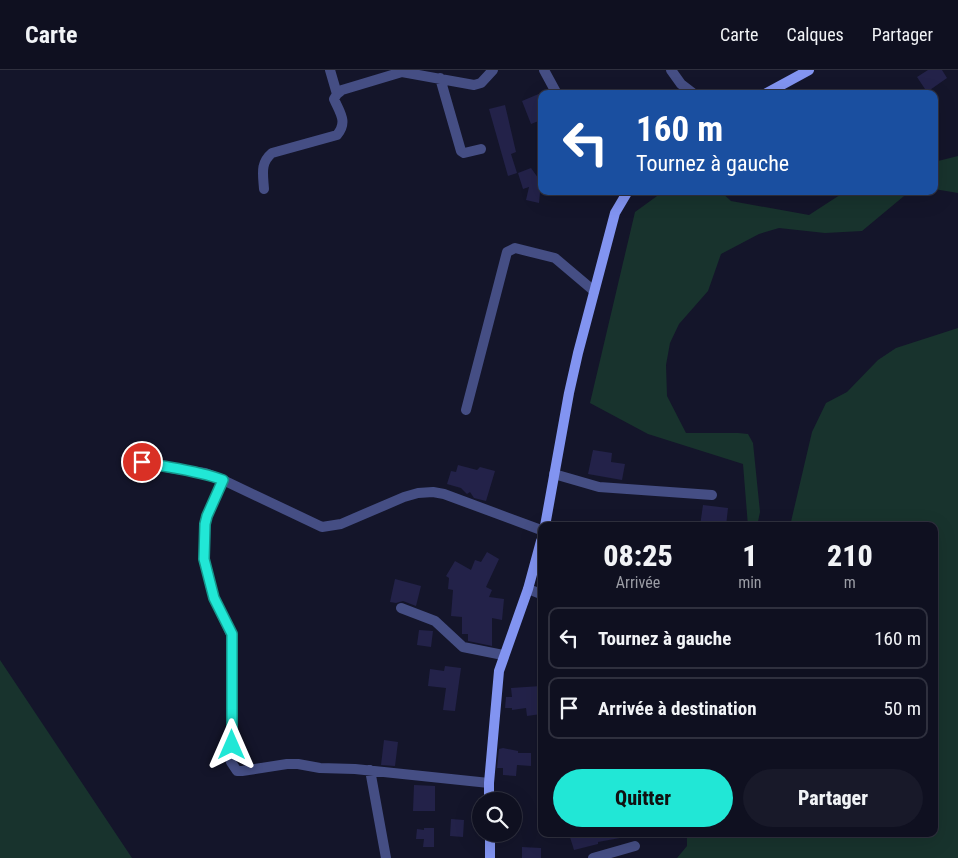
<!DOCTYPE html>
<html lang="fr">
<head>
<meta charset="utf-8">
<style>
  body { margin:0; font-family:"Roboto Condensed",sans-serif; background:#181929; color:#f1f3f6; height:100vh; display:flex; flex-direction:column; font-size:19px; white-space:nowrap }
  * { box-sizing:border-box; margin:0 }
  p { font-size:16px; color:#9b9da5 }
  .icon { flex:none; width:28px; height:28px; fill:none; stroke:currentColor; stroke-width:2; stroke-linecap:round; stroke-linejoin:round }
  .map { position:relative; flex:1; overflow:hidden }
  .sheet { position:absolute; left:538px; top:452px; width:400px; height:315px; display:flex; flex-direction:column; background:#0f1020; border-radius:10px; box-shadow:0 5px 20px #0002,0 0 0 1px #2f303e }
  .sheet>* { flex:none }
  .hud { position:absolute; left:538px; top:20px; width:400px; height:105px; border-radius:10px; box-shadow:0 5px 20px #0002,0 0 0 1px #2f303e; background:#1a4fa0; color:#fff; overflow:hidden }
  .buttons { position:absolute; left:472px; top:722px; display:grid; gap:10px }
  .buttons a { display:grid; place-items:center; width:50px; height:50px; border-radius:50%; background:#0f1020; box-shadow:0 5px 20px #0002,0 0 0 1px #2f303e; font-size:25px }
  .pin { position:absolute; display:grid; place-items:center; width:42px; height:42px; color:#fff; margin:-21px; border:2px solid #fff; border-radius:50%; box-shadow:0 1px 5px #0007 }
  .me { position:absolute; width:55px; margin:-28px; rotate:0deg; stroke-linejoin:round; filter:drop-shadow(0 0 4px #0008) }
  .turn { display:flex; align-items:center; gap:18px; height:105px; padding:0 15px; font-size:22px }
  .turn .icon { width:65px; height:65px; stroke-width:2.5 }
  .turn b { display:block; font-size:35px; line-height:42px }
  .eta { display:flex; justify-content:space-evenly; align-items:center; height:85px; text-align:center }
  .eta b { font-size:30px; font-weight:800; line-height:35px }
  .action { display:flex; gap:10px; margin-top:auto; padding:10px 15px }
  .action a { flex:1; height:58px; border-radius:30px; background:#21e7d6; color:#111; font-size:20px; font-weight:800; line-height:58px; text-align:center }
  .action a+a { background:#181929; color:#f1f3f6 }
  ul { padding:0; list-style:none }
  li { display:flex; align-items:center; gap:15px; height:62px; margin:0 10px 8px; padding:0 5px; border:2px solid #2f303e; border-radius:10px }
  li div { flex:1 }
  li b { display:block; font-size:19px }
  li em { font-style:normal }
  header { display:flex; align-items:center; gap:30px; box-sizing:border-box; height:70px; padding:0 25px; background:#0f1020; border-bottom:1px solid #2f303e }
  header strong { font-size:24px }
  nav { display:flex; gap:28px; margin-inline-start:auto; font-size:18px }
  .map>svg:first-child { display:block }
</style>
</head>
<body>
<header>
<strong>Carte</strong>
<nav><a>Carte</a><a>Calques</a><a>Partager</a></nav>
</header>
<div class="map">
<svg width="958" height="788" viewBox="0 0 958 788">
  <rect width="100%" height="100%" fill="#14152a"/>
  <!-- green -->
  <path fill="#18332d" d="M 958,86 L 958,123 L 934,119 L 934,92 Z
    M 664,121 L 720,121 L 731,131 L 809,145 L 846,121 L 910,121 L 862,161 L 825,163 L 779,158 L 759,164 L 721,184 L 708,221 L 679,254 L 670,273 L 666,295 L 667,326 L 686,363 L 738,363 L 748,364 L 753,373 L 760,442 L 757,456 L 748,456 L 743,394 L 648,364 L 590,333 L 635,142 Z
    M 958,258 L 958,788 L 677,788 L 687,776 L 687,764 L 934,764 L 934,456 L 790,456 L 812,362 L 826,333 L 847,322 L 878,290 L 896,278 Z
    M 0,590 L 132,788 L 0,788 Z"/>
  <!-- building -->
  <path fill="#232249" d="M 928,0 L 942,0 L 947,8 L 927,22 L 917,7 Z
    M 541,23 L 541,50 L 531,54 L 522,31 Z
    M 505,35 L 516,82 L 511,84 L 517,103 L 508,106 L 489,39 Z
    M 531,98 L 541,112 L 539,133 L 526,130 L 529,117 L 523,119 L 518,103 Z
    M 593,380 L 612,383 L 611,392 L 625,394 L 622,410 L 588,404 Z
    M 458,395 L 477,400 L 480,397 L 495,401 L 486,431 L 474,428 L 470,422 L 467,424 L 461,418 L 447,414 L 451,401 L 456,402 Z
    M 703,435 L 728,438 L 726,456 L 700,456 Z
    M 487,482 L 499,489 L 486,517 L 492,520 L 489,527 L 504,529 L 502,550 L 492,548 L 492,576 L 468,571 L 468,564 L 462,564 L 462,547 L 451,546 L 453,520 L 448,519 L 449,508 L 446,506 L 455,491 L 471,500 L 475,490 L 481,492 Z
    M 395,509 L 421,516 L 416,536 L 403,531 L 396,533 L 390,532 Z
    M 419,560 L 433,561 L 431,577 L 417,575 Z
    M 445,596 L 461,598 L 455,641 L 443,640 L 446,618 L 428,616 L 430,599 L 444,601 Z
    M 541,616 L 541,644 L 527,646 L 526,638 L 512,640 L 512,638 L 505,638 L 506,627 L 512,627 L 511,618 Z
    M 384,670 L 398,672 L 395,696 L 381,695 Z
    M 503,678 L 518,681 L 518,683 L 531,683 L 531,696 L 517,695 L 516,706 L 503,705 L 503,698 L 497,698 L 499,679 Z
    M 414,715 L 435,716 L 435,741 L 413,741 Z
    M 451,749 L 464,750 L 463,767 L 450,766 Z
    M 424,758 L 434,758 L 434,777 L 423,777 L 424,769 L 416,769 L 417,759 L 424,760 Z
    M 569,764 L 619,764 L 620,768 L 598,772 L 598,774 L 574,780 Z
    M 522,777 L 541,778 L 541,788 L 522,788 Z"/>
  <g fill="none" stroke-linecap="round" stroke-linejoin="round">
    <!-- street -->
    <path stroke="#454e84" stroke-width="10" d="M 330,0 L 337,24
      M 544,0 L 557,24
      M 671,0 L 681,14 L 694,24
      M 440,8 L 461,81 L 464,83 L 481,79
      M 264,119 C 263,104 260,93 272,83 L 337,65 C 348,52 340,43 334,29 L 337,24 L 342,20 L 402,2 L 474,15 L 481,13 L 493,0
      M 466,340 L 507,182 L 515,178 L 555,188 L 594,221
      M 126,389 L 176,399 L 205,403 L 223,410 L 322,457 L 341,454 L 404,427 L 418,423 L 433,422 L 444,424 L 541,460
      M 554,404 L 599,417 L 712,425
      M 223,410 L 207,446 L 205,454 L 204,489 L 214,528 L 231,564 L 231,692 L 237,701 L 242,701 L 287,694 L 298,694 L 320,698 L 355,699 L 489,713
      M 528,519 L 541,524
      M 401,538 L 435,551 L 463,577 L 503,585
      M 370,700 L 386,788
      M 593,788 L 635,776"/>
    <!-- secondary -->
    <path stroke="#8294f1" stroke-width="10" d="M 765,24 L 809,0
      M 545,456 L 569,323 L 578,283 L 615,143 L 628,121
      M 489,731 L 489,713 L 499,601 L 528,519 L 541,471
      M 490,764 L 490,788"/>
  </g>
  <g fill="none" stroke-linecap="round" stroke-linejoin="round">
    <!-- route casing -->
    <g stroke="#15968b" stroke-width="12">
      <path id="route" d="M 142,392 C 169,398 197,400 223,410 L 207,446 L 205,454 L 204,489 L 214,528 L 232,564 L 232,675"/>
    </g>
    <!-- route -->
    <use href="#route" stroke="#21e7d6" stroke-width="9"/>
  </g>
</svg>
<div class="buttons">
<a><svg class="icon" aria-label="search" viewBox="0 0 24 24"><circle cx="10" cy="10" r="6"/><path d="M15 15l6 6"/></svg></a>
</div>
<div class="pin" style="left:142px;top:392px;background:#d93025"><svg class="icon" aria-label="arrive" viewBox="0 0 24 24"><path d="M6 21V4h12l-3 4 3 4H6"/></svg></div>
<svg class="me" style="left:232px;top:675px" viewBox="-20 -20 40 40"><path d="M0-17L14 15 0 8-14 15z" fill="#21e7d6" stroke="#fff" stroke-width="4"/></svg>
<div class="hud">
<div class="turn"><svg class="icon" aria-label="left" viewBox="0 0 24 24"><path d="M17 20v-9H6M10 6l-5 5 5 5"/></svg><div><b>160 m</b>Tournez à gauche</div></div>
</div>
<section class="sheet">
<div class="eta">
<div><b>08:25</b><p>Arrivée</p></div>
<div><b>1</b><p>min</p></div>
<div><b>210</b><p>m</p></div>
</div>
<ul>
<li><svg class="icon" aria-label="left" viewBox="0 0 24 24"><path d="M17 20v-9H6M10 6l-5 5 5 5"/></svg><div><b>Tournez à gauche</b></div><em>160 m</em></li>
<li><svg class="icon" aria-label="arrive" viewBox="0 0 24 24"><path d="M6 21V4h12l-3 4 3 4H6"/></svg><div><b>Arrivée à destination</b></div><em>50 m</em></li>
</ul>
<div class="action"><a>Quitter</a><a>Partager</a></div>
</section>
</div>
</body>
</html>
